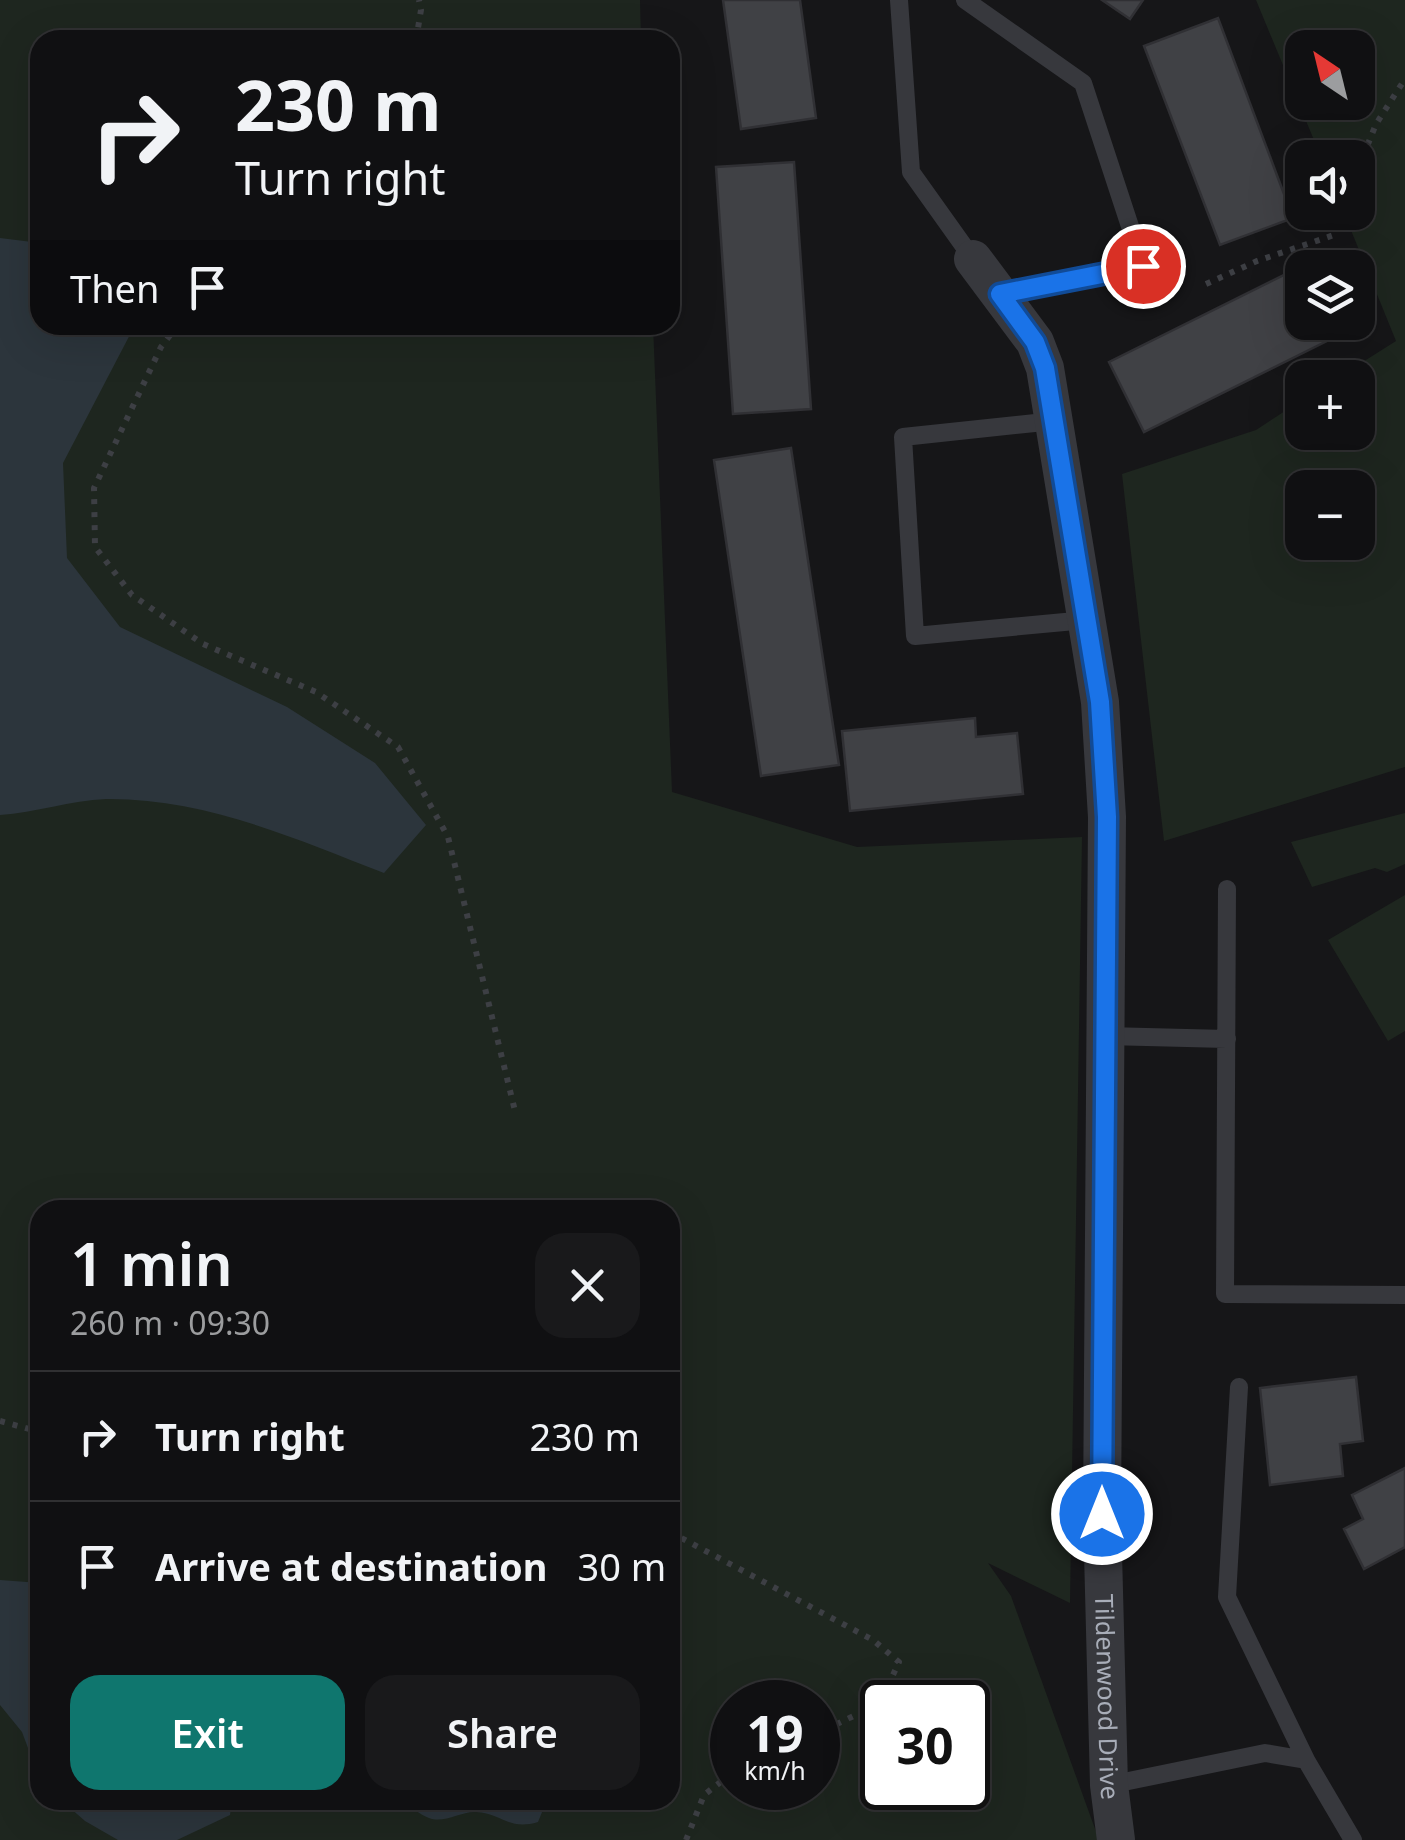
<!DOCTYPE html>
<html lang="en">
<head>
<meta charset="utf-8">
<style>
  body { margin:0; font-family:"Noto Sans",sans-serif; background:#19191b; color:#f1f3f6; height:100vh; display:flex; flex-direction:column; font-size:38px; white-space:nowrap }
  * { box-sizing:border-box; margin:0 }
  p { font-size:32px; color:#9c9d9f }
  .icon { flex:none; width:55px; height:55px; fill:none; stroke:currentColor; stroke-width:2; stroke-linecap:round; stroke-linejoin:round }
  .map { position:relative; flex:1; overflow:hidden }
  .sheet { position:absolute; left:30px; top:1200px; width:650px; height:610px; display:flex; flex-direction:column; background:#101012; border-radius:30px; box-shadow:0 10px 40px #0002,0 0 0 2px #303032 }
  .sheet>* { flex:none }
  .banner { position:absolute; left:30px; top:30px; width:650px; height:305px; border-radius:30px; box-shadow:0 10px 40px #0002,0 0 0 2px #303032; background:#101012; color:#f1f3f6; overflow:hidden }
  .needle { width:65px; rotate:325deg }
  .buttons { position:absolute; left:1285px; top:30px; display:grid; gap:20px }
  .buttons a { display:grid; place-items:center; width:90px; height:90px; border-radius:20px; background:#101012; box-shadow:0 10px 40px #0002,0 0 0 2px #303032; font-size:50px }
  .speed { position:absolute; left:710px; top:1680px; display:flex; gap:20px; font-size:50px; font-weight:700; text-align:center }
  .speed>* { display:grid; place-content:center; width:130px; height:130px; border-radius:50%; background:#101012; box-shadow:0 10px 40px #0002,0 0 0 2px #303032; line-height:1 }
  .speed small { font-size:25px; font-weight:400 }
  .speed .limit { border:5px solid #111; border-radius:15px; background:#fff; color:#111 }
  .pin { position:absolute; display:grid; place-items:center; width:85px; height:85px; color:#fff; margin:-42px; border:5px solid #fff; border-radius:50%; box-shadow:0 2px 10px #0007 }
  .me { position:absolute; width:110px; margin:-55px; rotate:0deg; stroke-linejoin:round; filter:drop-shadow(0 0 8px #0008) }
  .turn { display:flex; align-items:center; gap:35px; height:210px; padding:0 40px; font-size:45px }
  .turn .icon { width:130px; height:130px; stroke-width:2.5 }
  .turn b { display:block; font-size:70px; line-height:85px }
  .then { display:flex; align-items:center; height:95px; padding:0 40px; background:#0003; gap:20px; font-size:38px }
  .round { display:grid; place-items:center; flex:none; width:105px; height:105px; border-radius:30px; background:#19191b }
  .summary { display:flex; align-items:center; justify-content:space-between; height:170px; padding:0 40px }
  h1 { font-size:60px; font-weight:600; line-height:75px }
  .action { display:flex; gap:20px; margin-top:auto; padding:20px 40px }
  .action a { flex:1; height:115px; border-radius:30px; background:#0f766e; color:#fff; font-size:40px; font-weight:600; line-height:115px; text-align:center }
  .action a+a { background:#19191b; color:#f1f3f6 }
  ul { padding:0; list-style:none }
  li { display:flex; align-items:center; gap:30px; height:130px; padding:0 40px; border-top:2px solid #303032 }
  li div { flex:1 }
  li b { display:block; font-size:38px }
  li em { font-style:normal }
  .map>svg:first-child { display:block }
</style>
</head>
<body>
<div class="map">
<svg width="1405" height="1840" viewBox="0 0 1405 1840">
  <rect width="100%" height="100%" fill="#161618"/>
  <!-- green -->
  <path fill="#1e261f" fill-rule="evenodd" d="M 0,0 L 640,0 L 641,40 L 40,40 L 40,325 L 653,325 L 672,792 L 857,847 L 1082,837 L 1070,1603 L 988,1563 L 1011,1596 L 1099,1840 L 0,1840 ZM 40,1210 L 670,1210 L 670,1800 L 40,1800 ZM 732,1702 L 818,1702 L 818,1788 L 732,1788 ZM 882,1702 L 968,1702 L 968,1788 L 882,1788 Z
    M 1256,0 L 1405,0 L 1405,767 L 1164,841 L 1122,474 L 1256,430 L 1302,400 L 1302,432 L 1358,432 L 1358,378 L 1339,377 L 1396,341 L 1344,213 L 1358,212 L 1358,158 L 1321,157 ZM 1302,48 L 1358,48 L 1358,102 L 1302,102 ZM 1302,488 L 1358,488 L 1358,542 L 1302,542 Z
    M 1405,813 L 1405,864 L 1387,872 L 1375,868 L 1312,887 L 1291,842 Z
    M 1405,895 L 1405,1031 L 1388,1041 L 1328,940 Z"/>
  <!-- water -->
  <path fill="#2c353c" d="M 0,238 L 40,243 L 40,325 L 135,325 L 63,463 L 67,558 L 120,627 L 287,707 L 375,763 L 426,825 L 384,873 C 294,838 204,798 106,799 C 71,800 35,813 0,815 Z
    M 0,1580 L 40,1583 L 40,1780 L 22,1732 L 0,1705 Z
    M 61,1800 L 232,1800 L 230,1815 L 177,1840 L 118,1840 L 85,1821 Z
    M 402,1800 L 547,1800 L 538,1822 C 508,1831 502,1813 476,1812 C 461,1811 444,1824 429,1818 C 420,1815 410,1806 402,1800 Z"/>
  <!-- building -->
  <path fill="#404145" stroke="#303034" stroke-width="2.5" d="M 723,0 L 800,0 L 816,118 L 741,129 Z
    M 1102,0 L 1143,0 L 1130,19 Z
    M 1218,18 L 1293,218 L 1220,245 L 1144,46 Z
    M 794,162 L 811,409 L 733,414 L 716,167 Z
    M 1298,268 L 1302,277 L 1302,322 L 1325,322 L 1333,338 L 1144,432 L 1109,362 Z
    M 791,448 L 839,765 L 761,776 L 714,460 Z
    M 975,718 L 976,737 L 1017,733 L 1023,794 L 850,811 L 842,731 Z
    M 1356,1377 L 1363,1441 L 1340,1444 L 1343,1476 L 1270,1485 L 1260,1388 Z
    M 1405,1468 L 1405,1547 L 1364,1569 L 1344,1529 L 1363,1519 L 1352,1495 Z"/>
  <g fill="none" stroke-linecap="round" stroke-linejoin="round">
    <!-- path -->
    <path stroke="#3d3f44" stroke-width="6" stroke-dasharray="5 8" stroke-linecap="butt" d="M 416,40 L 421,10 L 419,0
      M 1358,169 L 1376,124 L 1405,79
      M 1206,284 L 1257,261 L 1334,235 L 1342,212
      M 178,325 L 161,347 L 94,488 L 95,547 L 132,595 L 203,644 L 316,692 L 398,747 L 448,837 L 515,1111
      M 0,1421 L 40,1432
      M 670,1532 L 873,1640 L 899,1662 L 885,1692 L 862,1712 L 818,1733
      M 686,1840 L 704,1795 L 732,1773"/>
    <!-- service -->
    <path stroke="#37383d" stroke-width="18" d="M 899,0 L 911,172 L 973,259
      M 965,0 L 1083,83 L 1143,266 L 1000,295
      M 1054,421 L 903,437 L 915,636 L 1086,620
      M 1227,889 L 1225,1294 L 1405,1295
      M 1106,1036 L 1227,1039
      M 1239,1387 L 1227,1597 L 1306,1760
      M 1109,1785 L 1265,1753 L 1306,1760 L 1353,1840"/>
    <!-- minor -->
    <path stroke="#37383d" stroke-width="38" id="s1" d="M 973,259 L 1035,342 L 1045,368 L 1100,702 L 1107,817 L 1102,1514 L 1109,1785 L 1116,1840"/>
  </g>
  <g fill="none" stroke-linecap="round" stroke-linejoin="round">
    <!-- route casing -->
    <g stroke="#114b97" stroke-width="25">
      <path id="route" d="M 1102,1514 L 1107,817 L 1100,702 L 1045,368 L 1035,342 L 1000,294 L 1143,266"/>
    </g>
    <!-- route -->
    <use href="#route" stroke="#1a73e8" stroke-width="18"/>
  </g>
  <g text-anchor="middle" stroke-width="8" stroke-linejoin="round" paint-order="stroke">
    <!-- street labels -->
    <g font-size="25" fill="#a8adb8" stroke="#111113">
      <text dy="9" stroke="none"><textPath href="#s1" startOffset="1465">Tildenwood Drive</textPath></text>
    </g>
  </g>
</svg>
<div class="buttons">
<a><svg class="needle" viewBox="-14 -14 28 28"><path d="M0-13l5 13h-10z" fill="#e53935"/><path d="M0 13l5-13h-10z" fill="#9c9d9f"/></svg></a>
<a><svg class="icon" aria-label="sound" viewBox="0 0 24 24"><path d="M4 9h4l5-4v14l-5-4H4zM17 9q2 3 0 6"/></svg></a>
<a><svg class="icon" aria-label="layers" viewBox="0 0 24 24"><path d="M12 4l9 5-9 5-9-5zM3 14l9 5 9-5"/></svg></a>
<a>+</a>
<a>−</a>
</div>
<div class="speed"><div>19<small>km/h</small></div><div class="limit">30</div></div>
<div class="pin" style="left:1143px;top:266px;background:#d93025"><svg class="icon" aria-label="arrive" viewBox="0 0 24 24"><path d="M6 21V4h12l-3 4 3 4H6"/></svg></div>
<svg class="me" style="left:1102px;top:1514px" viewBox="-20 -20 40 40"><circle r="17" fill="#1a73e8" stroke="#fff" stroke-width="3"/><path d="M0-11L8 9 0 5-8 9z" fill="#fff"/></svg>
<div class="banner">
<div class="turn"><svg class="icon" aria-label="right" viewBox="0 0 24 24"><path d="M7 20v-9h11M14 6l5 5-5 5"/></svg><div><b>230 m</b>Turn right</div></div>
<div class="then">Then<svg class="icon" aria-label="arrive" viewBox="0 0 24 24"><path d="M6 21V4h12l-3 4 3 4H6"/></svg></div>
</div>
<section class="sheet">
<div class="summary"><div><h1>1 min</h1><p>260 m · 09:30</p></div><a class="round"><svg class="icon" aria-label="close" viewBox="0 0 24 24"><path d="M6 6l12 12M18 6L6 18"/></svg></a></div>
<ul>
<li><svg class="icon" aria-label="right" viewBox="0 0 24 24"><path d="M7 20v-9h11M14 6l5 5-5 5"/></svg><div><b>Turn right</b></div><em>230 m</em></li>
<li><svg class="icon" aria-label="arrive" viewBox="0 0 24 24"><path d="M6 21V4h12l-3 4 3 4H6"/></svg><div><b>Arrive at destination</b></div><em>30 m</em></li>
</ul>
<div class="action"><a>Exit</a><a>Share</a></div>
</section>
</div>
</body>
</html>
